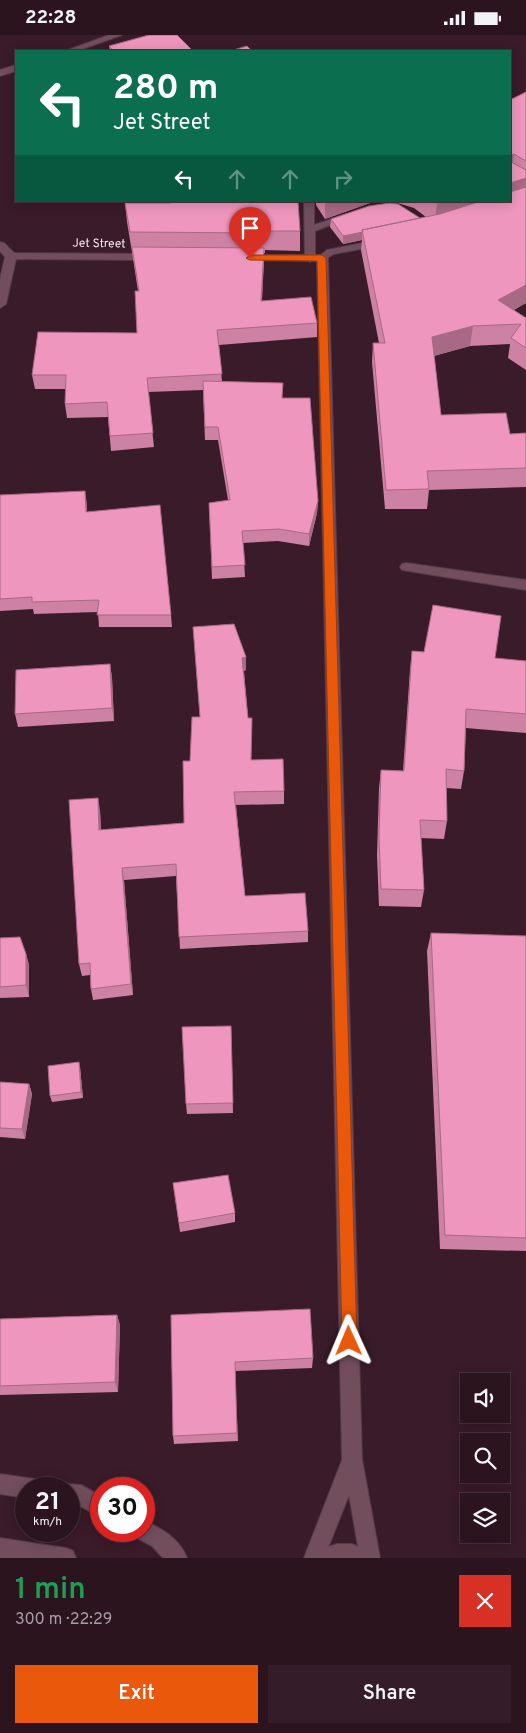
<!DOCTYPE html>
<html lang="en">
<head>
<meta charset="utf-8">
<style>
  body { margin:0; font-family:Overpass,sans-serif; background:#341d28; color:#f1f3f6; height:100vh; display:flex; flex-direction:column; font-size:19px; white-space:nowrap }
  * { box-sizing:border-box; margin:0 }
  p { font-size:16px; color:#a69ea4 }
  .icon { flex:none; width:28px; height:28px; fill:none; stroke:currentColor; stroke-width:2; stroke-linecap:round; stroke-linejoin:round }
  .map { position:relative; height:1523px; overflow:hidden }
  .panel { display:flex; flex-direction:column; background:#2c141f; flex:1 }
  .panel>* { flex:none }
  .guide { position:absolute; left:15px; top:15px; width:496px; height:152px; border-radius:0px; box-shadow:0 2px 12px #0003,0 0 0 1px #48333d; background:#0b6e4f; color:#fff; overflow:hidden }
  .tools { position:absolute; left:460px; top:1338px; display:grid; gap:10px }
  .tools a { display:grid; place-items:center; width:50px; height:50px; border-radius:0px; background:#2c141f; box-shadow:0 2px 12px #0003,0 0 0 1px #48333d; font-size:25px }
  .speed { position:absolute; left:15px; top:1442px; display:flex; gap:10px; font-size:25px; font-weight:700; text-align:center }
  .speed>* { display:grid; place-content:center; width:65px; height:65px; border-radius:50%; background:#2c141f; box-shadow:0 2px 12px #0003,0 0 0 1px #48333d; line-height:1 }
  .speed small { font-size:12px; font-weight:400 }
  .speed .limit { border:8px solid #d22; background:#fff; color:#111 }
  .pin { position:absolute; display:grid; place-items:center; width:42px; height:42px; color:#fff; margin:-51px -21px; border-radius:50% 50% 50% 0; rotate:-45deg; box-shadow:0 0 5px #0007 }
  .pin .icon { rotate:45deg }
  .me { position:absolute; width:55px; margin:-28px; rotate:359deg; stroke-linejoin:round; filter:drop-shadow(0 0 4px #0008) }
  .turn { display:flex; align-items:center; gap:18px; height:105px; padding:0 15px; font-size:22px }
  .turn .icon { width:65px; height:65px; stroke-width:2.5 }
  .turn b { display:block; font-size:35px; line-height:42px }
  .lanes { display:flex; align-items:center; height:48px; padding:0 15px; background:#0003; justify-content:center; gap:25px; direction:ltr }
  .lanes .off { opacity:.35 }
  .round { display:grid; place-items:center; flex:none; width:52px; height:52px; border-radius:0px; background:#341d28 }
  .headline { display:flex; align-items:center; justify-content:space-between; height:85px; padding:0 15px }
  h1 { font-size:30px; font-weight:600; line-height:38px; color:#1e9e55 }
  .cta { display:flex; gap:10px; margin-top:auto; padding:10px 15px }
  .cta a { flex:1; height:58px; border-radius:0px; background:#ea580c; color:#fff; font-size:20px; font-weight:600; line-height:58px; text-align:center }
  .cta a+a { background:#341d28; color:#f1f3f6 }
  .status { display:flex; justify-content:space-between; align-items:center; height:35px; padding:0 25px; background:#2c141f; direction:ltr }
  .status svg { height:14px; fill:currentColor }
  .map>svg:first-child { display:block }
</style>
</head>
<body>
<div class="status"><b>22:28</b><svg viewBox="0 0 49 12"><path d="M0 12V9h3v3zM5 12V6h3v6zM10 12V3h3v9zM15 12V0h3v12zM26 1h20v11H26zM47 4h2v5h-2z"/></svg></div>
<div class="map">
<svg width="526" height="1523" viewBox="0 0 526 1523">
  <rect width="100%" height="100%" fill="#3a1b29"/>
  <g fill="none" stroke-linecap="round" stroke-linejoin="round">
    <!-- lane casing -->
    <g stroke="#553a47" stroke-width="2">
      <path id="lane" d="M 109,0 L 122,0 L 77,16 L 65,16 Z
        M 16,30 L 16,36 L 0,41 L 0,35 Z
        M 304,166 L 314,166 L 314,190 L 346,179 L 351,182 L 315,196 L 315,224 L 310,227 L 305,224 Z
        M 378,205 L 383,208 L 382,210 L 334,219 L 322,226 L 317,223 L 327,215 Z
        M 406,528 L 526,545 L 526,555 L 402,535 L 400,532 L 402,529 Z"/>
    </g>
    <!-- street casing -->
    <g stroke="#553a47" stroke-width="2">
      <path id="street" d="M 0,207 L 4,208 L 14,218 L 152,219 L 158,222 L 152,225 L 16,224 L 6,269 L 0,273 L 0,244 L 5,222 L 0,216 Z
        M 245,220 L 322,220 L 328,223 L 362,1424 L 380,1523 L 360,1523 L 349,1460 L 324,1523 L 304,1523 L 342,1425 L 317,226 L 241,225 L 239,223 L 241,221 Z
        M 0,1439 L 35,1444 L 42,1447 L 45,1454 L 26,1454 L 26,1463 L 0,1459 Z
        M 69,1449 L 81,1450 L 101,1461 L 101,1482 L 78,1470 L 69,1469 L 69,1454 L 61,1454 Z
        M 144,1486 C 162,1493 180,1505 187,1523 L 163,1523 L 152,1511 L 137,1503 L 134,1496 L 144,1496 Z"/>
    </g>
    <!-- secondary casing -->
    <g stroke="#553a47" stroke-width="2">
      <path id="secondary" d="M 0,1503 L 66,1513 L 73,1516 L 76,1523 L 0,1523 Z
        M 337,1509 L 352,1509 L 369,1516 L 372,1523 L 312,1523 L 315,1516 Z"/>
    </g>
    <!-- lane -->
    <use href="#lane" fill="#724e5d" fill-rule="evenodd"/>
    <!-- street -->
    <use href="#street" fill="#724e5d" fill-rule="evenodd"/>
    <!-- secondary -->
    <use href="#secondary" fill="#724e5d" fill-rule="evenodd"/>
  </g>
  <!-- wall -->
  <path fill="#cd81a3" d="M 109,11 L 193,16 L 110,16 Z
    M 526,57 L 526,268 L 514,275 L 526,283 L 526,335 L 508,323 L 510,309 L 470,311 L 434,321 L 441,380 L 510,399 L 526,398 L 526,452 L 429,455 L 427,474 L 385,474 L 372,327 L 373,308 L 379,308 L 361,215 L 362,205 L 343,209 L 330,192 L 331,184 L 420,183 L 426,182 L 414,173 L 394,167 L 370,168 L 325,184 L 316,170 L 316,166 L 510,166 L 510,65 Z
    M 125,168 L 300,196 L 300,216 L 265,215 L 265,218 L 264,218 L 262,266 L 317,288 L 317,302 L 219,310 L 222,347 L 283,363 L 318,466 L 317,478 L 309,511 L 278,506 L 243,508 L 245,542 L 212,544 L 209,468 L 228,465 L 218,405 L 205,405 L 203,355 L 148,357 L 154,412 L 111,416 L 108,382 L 67,383 L 65,369 L 66,354 L 35,354 L 32,340 L 137,298 L 138,256 L 132,217 L 127,187 Z
    M 0,460 L 87,469 L 87,477 L 171,580 L 172,592 L 99,592 L 98,577 L 34,579 L 33,574 L 0,576 Z
    M 412,616 L 526,626 L 526,698 L 466,693 L 464,736 L 461,754 L 447,753 L 447,786 L 444,804 L 421,803 L 424,855 L 421,872 L 379,871 L 377,820 L 379,753 L 381,735 L 403,736 L 410,635 Z
    M 246,622 L 246,635 L 244,636 L 248,683 L 252,683 L 251,724 L 284,756 L 284,769 L 236,770 L 245,861 L 308,896 L 308,907 L 180,914 L 176,841 L 124,845 L 133,960 L 93,965 L 91,954 L 90,940 L 82,941 L 79,929 L 100,775 L 101,795 L 184,788 L 190,726 L 200,682 Z
    M 110,629 L 112,643 L 114,686 L 18,692 L 15,679 Z
    M 431,898 L 526,901 L 526,1216 L 440,1214 L 427,916 Z
    M 0,903 L 26,919 L 29,930 L 29,962 L 0,963 Z
    M 231,991 L 233,1078 L 187,1079 L 186,1069 Z
    M 80,1032 L 83,1063 L 52,1067 L 50,1061 Z
    M 0,1047 L 29,1049 L 32,1059 L 25,1104 L 0,1102 Z
    M 173,1148 L 235,1178 L 235,1187 L 180,1197 Z
    M 117,1280 L 120,1290 L 118,1357 L 0,1360 L 0,1284 Z
    M 171,1280 L 313,1323 L 312,1333 L 235,1336 L 238,1406 L 174,1409 L 173,1401 Z"/>
  <!-- shaded-wall -->
  <path fill="#a76984" d="M 514,119 L 511,138 L 511,120 Z
    M 526,143 L 526,162 L 434,189 L 437,169 L 447,166 L 510,166 L 510,148 Z
    M 325,166 L 370,166 L 370,168 L 325,184 Z
    M 362,197 L 362,205 L 343,209 L 343,201 Z
    M 264,213 L 264,228 L 261,281 L 261,266 Z
    M 526,250 L 526,268 L 495,284 L 498,265 Z
    M 473,291 L 470,311 L 429,322 L 432,302 Z
    M 85,456 L 87,469 L 87,490 L 86,477 Z
    M 318,466 L 317,478 L 309,511 L 309,499 Z
    M 246,622 L 246,635 L 243,636 L 242,623 Z
    M 110,629 L 112,643 L 114,686 L 112,673 Z
    M 98,763 L 100,775 L 101,807 L 99,795 Z
    M 122,833 L 124,845 L 133,960 L 131,949 Z
    M 26,919 L 29,930 L 29,962 L 26,950 Z
    M 79,1027 L 80,1032 L 83,1063 L 81,1057 Z
    M 29,1049 L 32,1059 L 25,1104 L 22,1094 Z
    M 117,1280 L 120,1290 L 118,1357 L 115,1347 Z"/>
  <!-- building -->
  <path fill="#ee96bd" stroke="#a76984" d="M 149,0 L 177,0 L 193,16 L 114,16 L 109,11 Z
    M 247,11 L 252,16 L 230,16 Z
    M 526,57 L 526,126 L 514,119 L 511,120 L 511,127 L 526,135 L 526,143 L 510,148 L 510,65 Z
    M 526,152 L 526,250 L 498,265 L 526,283 L 526,313 L 511,303 L 521,289 L 473,291 L 432,302 L 441,380 L 506,378 L 510,399 L 526,398 L 526,433 L 427,436 L 429,454 L 386,455 L 373,308 L 385,308 L 362,195 L 440,179 L 481,166 L 510,166 L 510,157 Z
    M 171,166 L 298,166 L 300,196 L 265,196 L 265,198 L 130,197 L 125,168 L 171,168 Z
    M 432,166 L 447,166 L 437,169 Z
    M 390,168 L 398,169 L 420,183 L 362,195 L 363,197 L 343,201 L 331,184 L 369,171 Z
    M 132,212 L 264,213 L 261,266 L 311,262 L 317,288 L 217,295 L 222,339 L 147,343 L 153,398 L 110,401 L 107,367 L 65,369 L 66,340 L 32,340 L 38,297 L 137,298 L 135,256 L 139,256 Z
    M 203,346 L 283,348 L 282,363 L 310,363 L 318,466 L 309,499 L 279,494 L 242,496 L 245,530 L 212,532 L 209,468 L 230,465 L 218,392 L 205,392 Z
    M 85,456 L 86,477 L 160,470 L 171,580 L 97,580 L 99,565 L 32,567 L 32,562 L 0,564 L 0,460 Z
    M 433,570 L 501,581 L 495,623 L 526,626 L 526,679 L 466,674 L 464,736 L 446,734 L 447,786 L 420,785 L 424,855 L 381,854 L 379,802 L 381,735 L 404,736 L 412,616 L 424,617 Z
    M 234,589 L 246,622 L 242,623 L 248,683 L 252,683 L 251,725 L 283,724 L 284,756 L 234,757 L 245,861 L 305,858 L 308,896 L 179,902 L 176,829 L 122,833 L 131,949 L 91,954 L 90,928 L 79,929 L 69,765 L 98,763 L 99,795 L 184,788 L 183,726 L 190,726 L 192,682 L 200,682 L 193,592 Z
    M 110,629 L 112,673 L 15,679 L 16,635 Z
    M 431,898 L 526,901 L 526,1203 L 445,1200 Z
    M 20,902 L 26,919 L 26,950 L 0,952 L 0,903 Z
    M 231,991 L 233,1068 L 186,1069 L 182,992 Z
    M 79,1027 L 81,1057 L 50,1061 L 48,1031 Z
    M 0,1047 L 29,1049 L 22,1094 L 0,1093 Z
    M 228,1140 L 235,1178 L 179,1188 L 173,1148 Z
    M 310,1274 L 313,1323 L 235,1327 L 237,1398 L 173,1401 L 171,1280 Z
    M 117,1280 L 115,1347 L 0,1351 L 0,1284 Z"/>
  <!-- route -->
  <path fill="#ea580c" stroke="#983908" d="M 322,220 L 326,223 L 357,1306 L 354,1311 L 349,1313 L 344,1311 L 342,1306 L 317,226 L 250,225 L 246,223 L 250,220 Z"/>
  <g text-anchor="middle" stroke-width="5" stroke-linejoin="round" paint-order="stroke">
    <!-- far-street labels -->
    <g font-size="12" fill="#fbe4ed" stroke="#3a1b29">
      <text transform="translate(99 208) rotate(1)" y="4">Jet Street</text>
    </g>
  </g>
</svg>
<div class="tools">
<a><svg class="icon" aria-label="sound" viewBox="0 0 24 24"><path d="M4 9h4l5-4v14l-5-4H4zM17 9q2 3 0 6"/></svg></a>
<a><svg class="icon" aria-label="search" viewBox="0 0 24 24"><circle cx="10" cy="10" r="6"/><path d="M15 15l6 6"/></svg></a>
<a><svg class="icon" aria-label="layers" viewBox="0 0 24 24"><path d="M12 4l9 5-9 5-9-5zM3 14l9 5 9-5"/></svg></a>
</div>
<div class="speed"><div>21<small>km/h</small></div><div class="limit">30</div></div>
<div class="pin" style="left:250px;top:223px;background:#d93025"><svg class="icon" aria-label="arrive" viewBox="0 0 24 24"><path d="M6 21V4h12l-3 4 3 4H6"/></svg></div>
<svg class="me" style="left:349px;top:1306px" viewBox="-20 -20 40 40"><path d="M0-17L14 15 0 8-14 15z" fill="#ea580c" stroke="#fff" stroke-width="4"/></svg>
<div class="guide">
<div class="turn"><svg class="icon" aria-label="left" viewBox="0 0 24 24"><path d="M17 20v-9H6M10 6l-5 5 5 5"/></svg><div><b>280 m</b>Jet Street</div></div>
<div class="lanes"><svg class="icon" aria-label="left" viewBox="0 0 24 24"><path d="M17 20v-9H6M10 6l-5 5 5 5"/></svg><svg class="icon off" aria-label="ahead" viewBox="0 0 24 24"><path d="M12 20V5M6 11l6-6 6 6"/></svg><svg class="icon off" aria-label="ahead" viewBox="0 0 24 24"><path d="M12 20V5M6 11l6-6 6 6"/></svg><svg class="icon off" aria-label="right" viewBox="0 0 24 24"><path d="M7 20v-9h11M14 6l5 5-5 5"/></svg></div>
</div>
</div>
<section class="panel">
<div class="headline"><div><h1>1 min</h1><p>300 m · 22:29</p></div><a class="round" style="background:#d93025;color:#fff"><svg class="icon" aria-label="close" viewBox="0 0 24 24"><path d="M6 6l12 12M18 6L6 18"/></svg></a></div>
<div class="cta"><a>Exit</a><a>Share</a></div>
</section>
</body>
</html>
